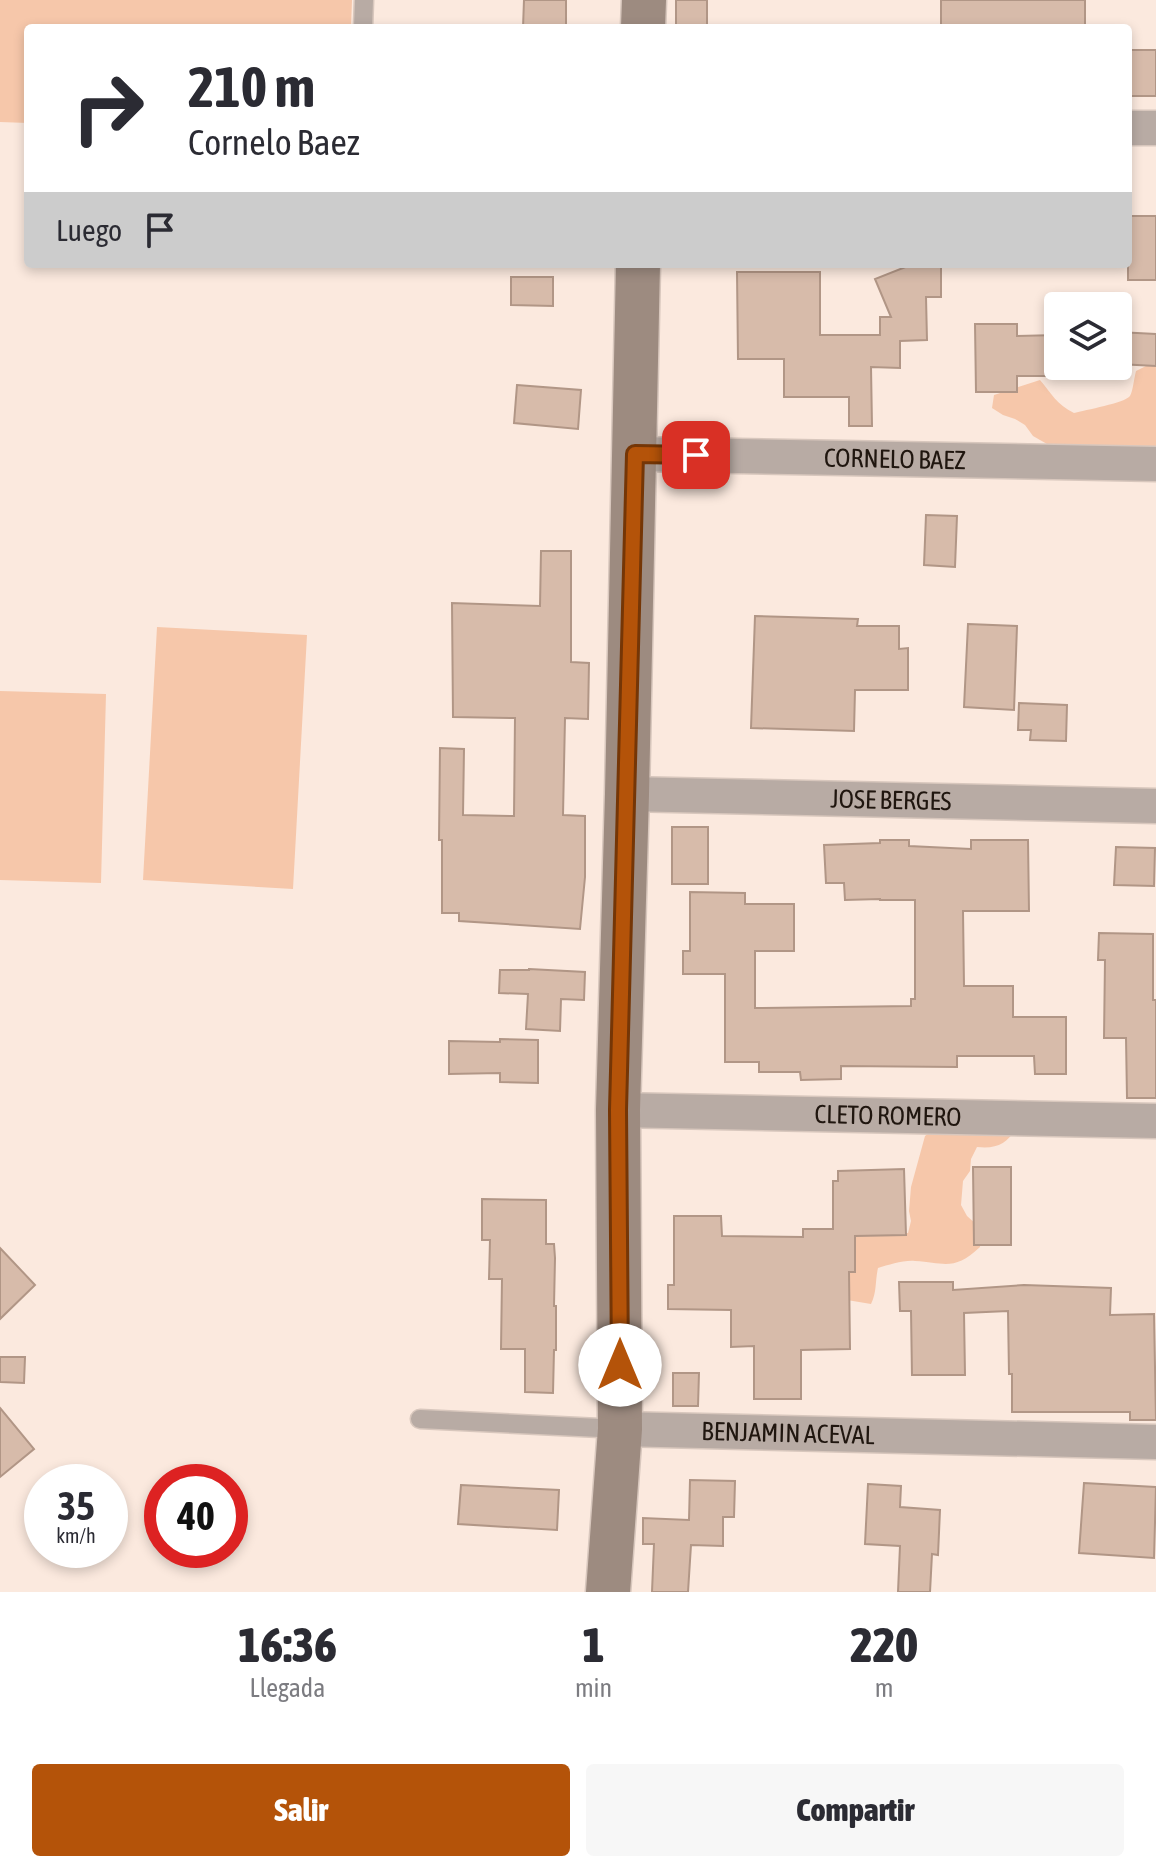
<!DOCTYPE html>
<html lang="es">
<head>
<meta charset="utf-8">
<style>
  body { margin:0; font-family:"Asap Condensed",sans-serif; background:#f7f7f7; color:#2b2b33; height:100vh; display:flex; flex-direction:column; font-size:30px; white-space:nowrap }
  * { box-sizing:border-box; margin:0 }
  p { font-size:26px; color:#7c7c81 }
  .icon { flex:none; width:44px; height:44px; fill:none; stroke:currentColor; stroke-width:2; stroke-linecap:round; stroke-linejoin:round }
  .map { position:relative; height:1592px; overflow:hidden }
  .panel { display:flex; flex-direction:column; background:#fff; flex:1 }
  .panel>* { flex:none }
  .guide { position:absolute; left:24px; top:24px; width:1108px; height:244px; border-radius:8px; box-shadow:0 4px 12px #0003; background:#fff; color:#2b2b33; overflow:hidden }
  .tools { position:absolute; left:1044px; top:292px; display:grid; gap:16px }
  .tools a { display:grid; place-items:center; width:88px; height:88px; border-radius:8px; background:#fff; box-shadow:0 4px 12px #0003; font-size:40px }
  .speed { position:absolute; left:24px; top:1464px; display:flex; gap:16px; font-size:40px; font-weight:700; text-align:center }
  .speed>* { display:grid; place-content:center; width:104px; height:104px; border-radius:50%; background:#fff; box-shadow:0 4px 12px #0003; line-height:1 }
  .speed small { font-size:20px; font-weight:400 }
  .speed .limit { border:12px solid #d22; background:#fff; color:#111 }
  .pin { position:absolute; display:grid; place-items:center; width:68px; height:68px; color:#fff; margin:-34px; border-radius:16px; box-shadow:0 4px 12px #0006 }
  .me { position:absolute; width:88px; margin:-44px; rotate:0deg; stroke-linejoin:round; filter:drop-shadow(0 0 6px #0008) }
  .turn { display:flex; align-items:center; gap:28px; height:168px; padding:0 32px; font-size:36px }
  .turn .icon { width:104px; height:104px; stroke-width:2.5 }
  .turn b { display:block; font-size:56px; line-height:68px }
  .then { display:flex; align-items:center; height:76px; padding:0 32px; background:#0003; gap:16px; font-size:30px }
  .eta { display:flex; justify-content:space-evenly; align-items:center; height:136px; text-align:center }
  .eta b { font-size:48px; font-weight:800; line-height:56px }
  .action { display:flex; gap:16px; margin-top:auto; padding:16px 32px }
  .action a { flex:1; height:92px; border-radius:8px; background:#b45309; color:#fff; font-size:32px; font-weight:800; line-height:92px; text-align:center }
  .action a+a { background:#f7f7f7; color:#2b2b33 }
  .map>svg:first-child { display:block }
</style>
</head>
<body>
<div class="map">
<svg width="1156" height="1592" viewBox="0 0 1156 1592">
  <rect width="100%" height="100%" fill="#fbe9de"/>
  <!-- green -->
  <path fill="#f6c7aa" d="M 0,0 L 352,0 L 351,28 L 28,28 L 28,123 L 0,122 Z
    M 1156,361 L 1156,449 L 1136,446 L 1102,455 L 1054,448 L 1033,436 L 1025,425 L 1015,419 L 1003,415 L 992,408 L 994,395 L 1040,380 C 1051,393 1057,405 1074,413 C 1085,410 1125,403 1130,396 C 1133,391 1134,378 1136,371 Z
    M 157,627 L 307,635 L 293,889 L 143,880 Z
    M 0,691 L 106,694 L 101,883 L 0,880 Z
    M 1017,1128 C 1006,1144 997,1149 977,1147 L 971,1159 L 970,1171 L 963,1181 L 961,1205 L 967,1216 L 976,1224 L 981,1235 L 980,1247 C 955,1271 945,1263 915,1261 C 903,1260 889,1265 878,1268 C 875,1281 877,1292 871,1304 L 847,1300 L 849,1235 L 908,1233 L 911,1221 L 909,1211 L 911,1187 L 925,1136 L 934,1129 Z"/>
  <!-- building -->
  <path fill="#d7bbaa" stroke="#b19686" stroke-width="2" d="M 524,0 L 566,0 L 566,28 L 523,28 Z
    M 676,0 L 707,0 L 707,28 L 676,28 Z
    M 941,0 L 1085,0 L 1085,28 L 941,28 Z
    M 1128,50 L 1156,50 L 1156,96 L 1128,96 Z
    M 1128,216 L 1156,216 L 1156,280 L 1128,280 Z
    M 913,264 L 941,264 L 941,297 L 926,297 L 927,340 L 900,341 L 900,368 L 871,367 L 872,426 L 849,426 L 849,397 L 784,397 L 784,359 L 738,359 L 737,272 L 820,272 L 820,335 L 880,335 L 880,317 L 891,317 L 875,279 Z
    M 511,277 L 553,277 L 553,306 L 511,305 Z
    M 975,324 L 1017,324 L 1017,336 L 1058,335 L 1058,376 L 1017,376 L 1017,392 L 976,392 Z
    M 1118,332 L 1156,334 L 1156,366 L 1118,364 Z
    M 517,385 L 581,390 L 578,429 L 514,423 Z
    M 926,515 L 957,516 L 955,567 L 924,565 Z
    M 541,551 L 571,551 L 571,662 L 589,663 L 588,719 L 565,718 L 563,815 L 585,816 L 585,877 L 580,929 L 459,921 L 459,913 L 442,913 L 442,840 L 439,840 L 440,748 L 464,749 L 463,815 L 514,816 L 515,718 L 453,717 L 452,603 L 540,606 Z
    M 755,616 L 858,619 L 857,626 L 899,626 L 899,649 L 908,648 L 908,690 L 855,690 L 854,731 L 751,728 Z
    M 968,624 L 1017,626 L 1014,710 L 964,707 Z
    M 1019,703 L 1067,705 L 1066,741 L 1030,740 L 1031,730 L 1018,730 Z
    M 672,827 L 708,827 L 708,884 L 672,884 Z
    M 880,840 L 909,840 L 909,846 L 971,849 L 971,840 L 1028,840 L 1029,911 L 963,911 L 964,986 L 1013,986 L 1013,1017 L 1066,1017 L 1066,1074 L 1035,1074 L 1034,1056 L 957,1056 L 957,1067 L 841,1066 L 841,1079 L 801,1080 L 800,1072 L 759,1072 L 759,1062 L 725,1062 L 725,974 L 683,974 L 683,951 L 690,951 L 690,892 L 745,893 L 745,904 L 794,904 L 794,951 L 755,951 L 755,1008 L 911,1006 L 911,999 L 915,999 L 915,900 L 880,900 L 880,899 L 845,900 L 844,883 L 826,883 L 824,845 L 880,843 Z
    M 1116,847 L 1155,848 L 1154,886 L 1114,885 Z
    M 1099,933 L 1153,934 L 1153,1000 L 1156,1000 L 1156,1098 L 1127,1098 L 1126,1038 L 1104,1038 L 1105,960 L 1098,960 Z
    M 529,969 L 585,972 L 584,1000 L 561,999 L 560,1031 L 526,1029 L 528,994 L 499,993 L 500,970 L 529,970 Z
    M 500,1039 L 538,1040 L 538,1083 L 500,1082 L 500,1073 L 449,1074 L 449,1041 L 500,1042 Z
    M 973,1167 L 1011,1167 L 1011,1245 L 974,1245 Z
    M 904,1169 L 906,1235 L 855,1236 L 855,1272 L 849,1272 L 850,1349 L 801,1350 L 801,1399 L 754,1399 L 754,1346 L 731,1347 L 731,1310 L 668,1309 L 668,1285 L 674,1285 L 674,1216 L 721,1216 L 722,1236 L 803,1237 L 803,1229 L 833,1229 L 833,1181 L 838,1181 L 838,1171 Z
    M 482,1199 L 546,1200 L 546,1244 L 554,1244 L 555,1258 L 554,1306 L 556,1306 L 556,1350 L 554,1350 L 553,1393 L 525,1392 L 525,1349 L 501,1349 L 502,1279 L 489,1279 L 490,1240 L 482,1240 Z
    M 0,1248 L 35,1285 L 0,1319 Z
    M 899,1282 L 953,1282 L 953,1290 L 1024,1285 L 1111,1288 L 1110,1315 L 1154,1314 L 1156,1420 L 1130,1420 L 1130,1412 L 1012,1412 L 1012,1374 L 1009,1374 L 1008,1311 L 964,1313 L 965,1375 L 912,1375 L 911,1311 L 900,1311 Z
    M 0,1357 L 25,1357 L 24,1383 L 0,1382 Z
    M 673,1373 L 699,1373 L 698,1406 L 673,1406 Z
    M 0,1408 L 34,1449 L 0,1477 Z
    M 690,1480 L 735,1481 L 734,1517 L 723,1517 L 723,1546 L 691,1545 L 688,1592 L 652,1592 L 654,1544 L 643,1544 L 643,1518 L 689,1520 Z
    M 1084,1483 L 1156,1487 L 1154,1558 L 1079,1553 Z
    M 868,1484 L 901,1486 L 900,1507 L 940,1510 L 938,1555 L 932,1554 L 930,1592 L 898,1592 L 900,1546 L 865,1544 Z
    M 461,1485 L 559,1490 L 557,1530 L 458,1524 Z"/>
  <g fill="none" stroke-linecap="round" stroke-linejoin="round">
    <!-- lane casing -->
    <g stroke="#d8c7bd" stroke-width="21">
      <path id="lane" d="M 363,28 L 364,0
        M 420,1419 L 620,1429"/>
    </g>
    <!-- street casing -->
    <g stroke="#d8c7bd" stroke-width="37">
      <g id="street">
        <path d="M 1128,128 L 1156,128"/>
        <path id="s1" d="M 635,454 L 1156,464"/>
        <path id="s2" d="M 627,794 L 1156,806"/>
        <path id="s3" d="M 618,1110 L 1156,1121"/>
        <path id="s4" d="M 620,1429 L 1156,1442"/>
      </g>
    </g>
    <!-- secondary casing -->
    <g stroke="#d8c7bd" stroke-width="47">
      <path id="secondary" d="M 643,28 L 644,0
        M 608,1592 L 620,1429 L 618,1110 L 627,794 L 638,264"/>
    </g>
    <!-- lane -->
    <use href="#lane" stroke="#b8aba4" stroke-width="18"/>
    <!-- street -->
    <use href="#street" stroke="#b8aba4" stroke-width="34"/>
    <!-- secondary -->
    <use href="#secondary" stroke="#9d8b80" stroke-width="44"/>
  </g>
  <g fill="none" stroke-linecap="round" stroke-linejoin="round">
    <!-- route casing -->
    <g stroke="#753606" stroke-width="20">
      <path id="route" d="M 620,1365 L 618,1110 L 635,454 L 696,455"/>
    </g>
    <!-- route -->
    <use href="#route" stroke="#b45309" stroke-width="14"/>
  </g>
  <g text-anchor="middle" stroke-width="8" stroke-linejoin="round" paint-order="stroke">
    <!-- street labels -->
    <g font-size="26" fill="#20160f" stroke="#fbe9de">
      <text dy="9" stroke="none"><textPath href="#s1" startOffset="260">CORNELO BAEZ</textPath></text>
      <text dy="9" stroke="none"><textPath href="#s2" startOffset="264">JOSE BERGES</textPath></text>
      <text dy="9" stroke="none"><textPath href="#s3" startOffset="270">CLETO ROMERO</textPath></text>
      <text dy="9" stroke="none"><textPath href="#s4" startOffset="168">BENJAMIN ACEVAL</textPath></text>
    </g>
  </g>
</svg>
<div class="tools">
<a><svg class="icon" aria-label="layers" viewBox="0 0 24 24"><path d="M12 4l9 5-9 5-9-5zM3 14l9 5 9-5"/></svg></a>
</div>
<div class="speed"><div>35<small>km/h</small></div><div class="limit">40</div></div>
<div class="pin" style="left:696px;top:455px;background:#d93025"><svg class="icon" aria-label="arrive" viewBox="0 0 24 24"><path d="M6 21V4h12l-3 4 3 4H6"/></svg></div>
<svg class="me" style="left:620px;top:1365px" viewBox="-20 -20 40 40"><circle r="19" fill="#fff"/><path d="M0-13L10 11 0 6-10 11z" fill="#b45309"/></svg>
<div class="guide">
<div class="turn"><svg class="icon" aria-label="right" viewBox="0 0 24 24"><path d="M7 20v-9h11M14 6l5 5-5 5"/></svg><div><b>210 m</b>Cornelo Baez</div></div>
<div class="then">Luego<svg class="icon" aria-label="arrive" viewBox="0 0 24 24"><path d="M6 21V4h12l-3 4 3 4H6"/></svg></div>
</div>
</div>
<section class="panel">
<div class="eta">
<div><b>16:36</b><p>Llegada</p></div>
<div><b>1</b><p>min</p></div>
<div><b>220</b><p>m</p></div>
</div>
<div class="action"><a>Salir</a><a>Compartir</a></div>
</section>
</body>
</html>
